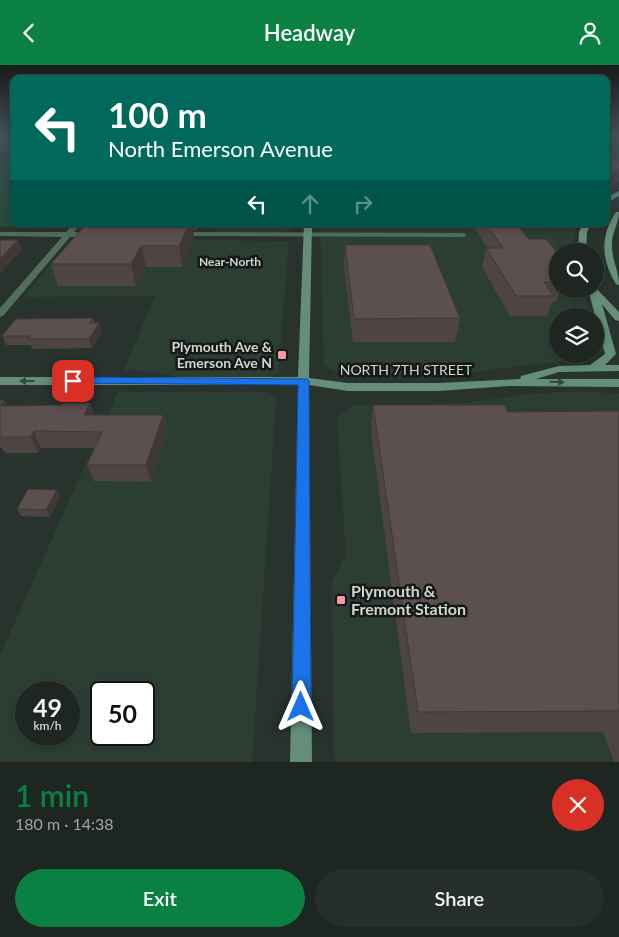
<!DOCTYPE html>
<html lang="en">
<head>
<meta charset="utf-8">
<style>
  body { margin:0; font-family:Lato,sans-serif; background:#262e2a; color:#f1f3f6; height:100vh; display:flex; flex-direction:column; font-size:19px; white-space:nowrap }
  * { box-sizing:border-box; margin:0 }
  p { font-size:16px; color:#a1a5a5 }
  .icon { flex:none; width:28px; height:28px; fill:none; stroke:currentColor; stroke-width:2; stroke-linecap:round; stroke-linejoin:round }
  .map { position:relative; height:697px; overflow:hidden }
  .sheet { display:flex; flex-direction:column; background:#1e2622; flex:1 }
  .sheet>* { flex:none }
  .top-card { position:absolute; left:10px; top:10px; width:600px; height:152px; border-radius:10px; box-shadow:0 2px 8px #0003,0 0 0 1px #3c4340; background:#00695c; color:#fff; overflow:hidden }
  .controls { position:absolute; left:549px; top:178px; display:grid; gap:10px }
  .controls a { display:grid; place-items:center; width:55px; height:55px; border-radius:50%; background:#1e2622; box-shadow:0 2px 8px #0003,0 0 0 1px #3c4340; font-size:25px }
  .speed { position:absolute; left:15px; top:616px; display:flex; gap:10px; font-size:25px; font-weight:700; text-align:center }
  .speed>* { display:grid; place-content:center; width:65px; height:65px; border-radius:50%; background:#1e2622; box-shadow:0 2px 8px #0003,0 0 0 1px #3c4340; line-height:1 }
  .speed small { font-size:12px; font-weight:400 }
  .speed .limit { border:2px solid #111; border-radius:8px; background:#fff; color:#111 }
  .pin { position:absolute; display:grid; place-items:center; width:42px; height:42px; color:#fff; margin:-21px; border-radius:10px; box-shadow:0 2px 8px #0006 }
  .me { position:absolute; width:55px; margin:-28px; rotate:0deg; stroke-linejoin:round; filter:drop-shadow(0 0 4px #0008) }
  .turn { display:flex; align-items:center; gap:18px; height:105px; padding:0 15px; font-size:22px }
  .turn .icon { width:65px; height:65px; stroke-width:2.5 }
  .turn b { display:block; font-size:35px; line-height:42px }
  .lanes { display:flex; align-items:center; height:48px; padding:0 15px; background:#0003; justify-content:center; gap:25px; direction:ltr }
  .lanes .off { opacity:.35 }
  .round { display:grid; place-items:center; flex:none; width:52px; height:52px; border-radius:26px; background:#262e2a }
  .overview { display:flex; align-items:center; justify-content:space-between; height:85px; padding:0 15px }
  h1 { font-size:30px; font-weight:600; line-height:38px; color:#0b8043 }
  .primary-button { display:flex; gap:10px; margin-top:auto; padding:10px 15px }
  .primary-button a { flex:1; height:58px; border-radius:30px; background:#0b8043; color:#fff; font-size:20px; font-weight:600; line-height:58px; text-align:center }
  .primary-button a+a { background:#262e2a; color:#f1f3f6 }
  header { display:flex; justify-content:space-between; align-items:center; height:65px; padding:0 15px; background:#0b8043; color:#fff; font-size:22px; font-weight:600 }
  .map>svg:first-child { display:block }
</style>
</head>
<body>
<header><svg class="icon" aria-label="back" viewBox="0 0 24 24"><path d="M15 5l-7 7 7 7"/></svg>Headway<svg class="icon" aria-label="person" viewBox="0 0 24 24"><circle cx="12" cy="8" r="4"/><path d="M4 21q1-7 8-7t8 7"/></svg></header>
<div class="map">
<svg width="619" height="697" viewBox="0 0 619 697">
  <rect width="100%" height="100%" fill="#28332d"/>
  <!-- built -->
  <path fill="#2c3e34" fill-rule="evenodd" d="M 606,70 L 619,70 L 619,96 L 606,96 Z
    M 217,159 L 291,159 L 291,165 L 283,168 L 215,168 Z
    M 320,159 L 577,159 L 572,186 L 558,186 L 558,224 L 583,224 L 590,251 L 558,251 L 558,289 L 588,289 L 565,296 L 503,303 L 464,309 L 344,309 L 330,305 L 324,298 Z
    M 77,174 L 289,176 L 278,307 L 269,313 L 179,312 L 146,306 L 124,305 L 155,231 L 24,232 L 68,177 Z
    M 118,327 L 265,327 L 271,329 L 276,335 L 252,697 L 0,697 L 0,590 ZM 26,628 L 69,628 L 69,670 L 26,670 ZM 101,628 L 144,628 L 144,670 L 101,670 Z
    M 580,327 L 619,328 L 619,697 L 334,697 L 332,518 L 346,490 L 337,354 L 340,349 L 354,340 L 391,341 L 462,338 L 539,328 Z"/>
  <!-- green -->
  <path fill="#234836" d="M 0,96 L 14,96 L 14,159 L 57,159 L 54,162 L 0,162 Z"/>
  <g fill="none" stroke-linecap="round" stroke-linejoin="round">
    <!-- street -->
    <path fill="#526c5e" fill-rule="evenodd" d="M 73,159 L 81,159 L 74,167 L 93,168 L 97,170 L 93,172 L 70,172 L 3,251 L 0,252 L 0,243 L 62,172 L 0,171 L 0,167 L 66,167 Z
      M 175,167 L 463,168 L 467,170 L 463,172 L 178,171 L 174,169 Z"/>
    <!-- secondary -->
    <path fill="#648e78" fill-rule="evenodd" d="M 619,126 L 619,131 L 606,138 L 606,133 Z
      M 616,147 L 619,147 C 619,159 611,168 612,181 C 612,195 619,206 619,220 L 616,219 C 601,195 600,171 616,147 Z
      M 304,159 L 312,159 L 309,313 L 348,318 L 438,318 L 520,314 L 521,311 L 559,301 L 590,300 L 605,289 L 588,224 L 595,224 L 595,222 L 619,247 L 619,256 L 615,255 L 602,239 L 616,289 L 605,300 L 619,300 L 619,306 L 559,307 L 536,314 L 619,314 L 619,322 L 509,321 L 438,326 L 348,326 L 309,320 L 312,697 L 290,697 L 298,320 L 0,320 L 0,312 L 298,312 Z
      M 583,159 L 591,159 L 587,167 L 586,186 L 578,186 L 579,167 Z"/>
  </g>
  <!-- wall -->
  <path fill="#4f4444" d="M 0,70 L 14,70 L 14,86 L 0,86 Z
    M 86,159 L 200,159 L 197,165 L 193,165 L 194,173 L 182,202 L 146,202 L 136,221 L 58,221 L 51,199 Z
    M 461,159 L 516,159 L 529,174 L 558,188 L 558,224 L 561,224 L 556,237 L 552,237 L 547,251 L 510,251 L 482,202 L 486,183 L 487,183 L 474,161 L 463,161 Z
    M 345,180 L 460,253 L 455,277 L 353,277 L 344,202 Z
    M 93,253 L 95,258 L 102,267 L 92,283 L 32,284 L 31,280 L 6,280 L 2,271 Z
    M 0,335 L 4,335 L 7,341 L 61,340 L 90,338 L 94,350 L 163,350 L 167,367 L 151,417 L 94,416 L 87,400 L 95,383 L 41,383 L 38,388 L 5,388 L 2,383 L 0,383 Z
    M 373,340 L 508,347 L 619,346 L 619,697 L 614,697 L 603,667 L 411,668 L 371,366 Z
    M 60,432 L 50,452 L 21,451 L 17,444 Z"/>
  <!-- shaded-wall -->
  <path fill="#403737" d="M 619,104 L 619,117 L 606,125 L 606,114 L 608,110 Z
    M 189,159 L 192,159 L 194,173 L 182,202 L 179,181 Z
    M 196,159 L 200,159 L 197,165 Z
    M 18,175 L 22,185 L 0,209 L 0,194 Z
    M 141,181 L 146,202 L 136,221 L 131,199 Z
    M 99,258 L 102,267 L 92,283 L 89,274 Z
    M 4,335 L 12,351 L 0,341 Z
    M 90,338 L 96,354 L 84,350 Z
    M 163,350 L 167,367 L 151,417 L 146,400 Z
    M 34,366 L 41,383 L 38,388 L 31,372 Z
    M 57,425 L 60,432 L 50,452 L 46,445 Z"/>
  <!-- building -->
  <path fill="#5c4f4f" stroke="#403737" d="M 0,70 L 14,70 L 14,74 L 0,74 Z
    M 606,94 L 619,96 L 619,104 L 608,110 L 606,110 Z
    M 86,159 L 189,159 L 179,181 L 141,181 L 131,199 L 51,199 Z
    M 487,159 L 516,159 L 529,174 L 546,174 L 558,188 L 558,199 L 549,199 L 558,210 L 558,217 L 544,217 L 554,231 L 516,231 L 486,183 L 503,183 Z
    M 0,175 L 18,175 L 0,194 Z
    M 345,180 L 430,180 L 460,253 L 354,254 Z
    M 93,253 L 90,258 L 99,258 L 89,274 L 28,274 L 31,271 L 2,271 L 16,254 Z
    M 0,335 L 4,335 L 0,341 L 10,341 L 61,340 L 63,338 L 90,338 L 84,350 L 163,350 L 146,400 L 87,400 L 102,367 L 34,366 L 31,372 L 0,372 Z
    M 373,340 L 505,340 L 508,347 L 619,346 L 619,646 L 418,647 Z
    M 28,424 L 57,425 L 46,445 L 17,444 Z"/>
  <!-- one-way arrows -->
  <defs><path id="oneway-solid" d="M-6-.8H1V-3.2L6.5 0L1 3.2V.8H-6Z" transform="scale(1.25)"/></defs>
  <g fill="#34483d">
    <use href="#oneway-solid" transform="translate(27 316) rotate(-180)"/>
    <use href="#oneway-solid" transform="translate(557 317) rotate(1)"/>
  </g>
  <!-- sky -->
  <linearGradient id="sky" x2="0" y2="1"><stop stop-color="#161c19"/><stop offset="0.42" stop-color="#425057"/><stop offset="1" stop-color="#425057" stop-opacity="0"/></linearGradient>
  <rect width="619" height="167" fill="url(#sky)"/>
  <!-- route -->
  <path fill="#1a73e8" stroke="#114b97" d="M 73,312 L 307,314 L 309,316 L 311,642 L 308,649 L 301,651 L 295,649 L 292,642 L 298,320 L 70,318 L 68,316 L 70,313 Z"/>
  <!-- markers -->
  <g fill="#f49aa2" stroke="#141916" stroke-width="2">
    <rect x="277" y="285" width="10" height="10" rx="2.5"/>
    <rect x="336" y="530" width="10" height="10" rx="2.5"/>
  </g>
  <g text-anchor="middle" stroke-width="5" stroke-linejoin="round" paint-order="stroke">
    <!-- far-neighbourhood labels -->
    <g font-size="12" font-weight="bold" fill="#d0d7d3" stroke="#141916">
      <text x="230" y="201">Near-North</text>
    </g>
    <!-- poi labels -->
    <g font-size="14" font-weight="bold" fill="#d0d7d3" stroke="#141916" text-anchor="end">
      <text x="272" y="287">Plymouth Ave &amp;<tspan x="272" dy="16">Emerson Ave N</tspan></text>
    </g>
    <!-- street labels -->
    <g font-size="14" fill="#d0d7d3" stroke="#141916">
      <text x="406" y="310">NORTH 7TH STREET</text>
    </g>
    <!-- near-poi labels -->
    <g font-size="16" font-weight="bold" fill="#d0d7d3" stroke="#141916" text-anchor="start">
      <text x="351" y="532">Plymouth &amp;<tspan x="351" dy="18">Fremont Station</tspan></text>
    </g>
  </g>
</svg>
<div class="controls">
<a><svg class="icon" aria-label="search" viewBox="0 0 24 24"><circle cx="10" cy="10" r="6"/><path d="M15 15l6 6"/></svg></a>
<a><svg class="icon" aria-label="layers" viewBox="0 0 24 24"><path d="M12 4l9 5-9 5-9-5zM3 14l9 5 9-5"/></svg></a>
</div>
<div class="speed"><div>49<small>km/h</small></div><div class="limit">50</div></div>
<div class="pin" style="left:73px;top:316px;background:#d93025"><svg class="icon" aria-label="arrive" viewBox="0 0 24 24"><path d="M6 21V4h12l-3 4 3 4H6"/></svg></div>
<svg class="me" style="left:301px;top:642px" viewBox="-20 -20 40 40"><path d="M0-17L14 15 0 8-14 15z" fill="#1a73e8" stroke="#fff" stroke-width="4"/></svg>
<div class="top-card">
<div class="turn"><svg class="icon" aria-label="left" viewBox="0 0 24 24"><path d="M17 20v-9H6M10 6l-5 5 5 5"/></svg><div><b>100 m</b>North Emerson Avenue</div></div>
<div class="lanes"><svg class="icon" aria-label="left" viewBox="0 0 24 24"><path d="M17 20v-9H6M10 6l-5 5 5 5"/></svg><svg class="icon off" aria-label="ahead" viewBox="0 0 24 24"><path d="M12 20V5M6 11l6-6 6 6"/></svg><svg class="icon off" aria-label="right" viewBox="0 0 24 24"><path d="M7 20v-9h11M14 6l5 5-5 5"/></svg></div>
</div>
</div>
<section class="sheet">
<div class="overview"><div><h1>1 min</h1><p>180 m · 14:38</p></div><a class="round" style="background:#d93025;color:#fff"><svg class="icon" aria-label="close" viewBox="0 0 24 24"><path d="M6 6l12 12M18 6L6 18"/></svg></a></div>
<div class="primary-button"><a>Exit</a><a>Share</a></div>
</section>
</body>
</html>
